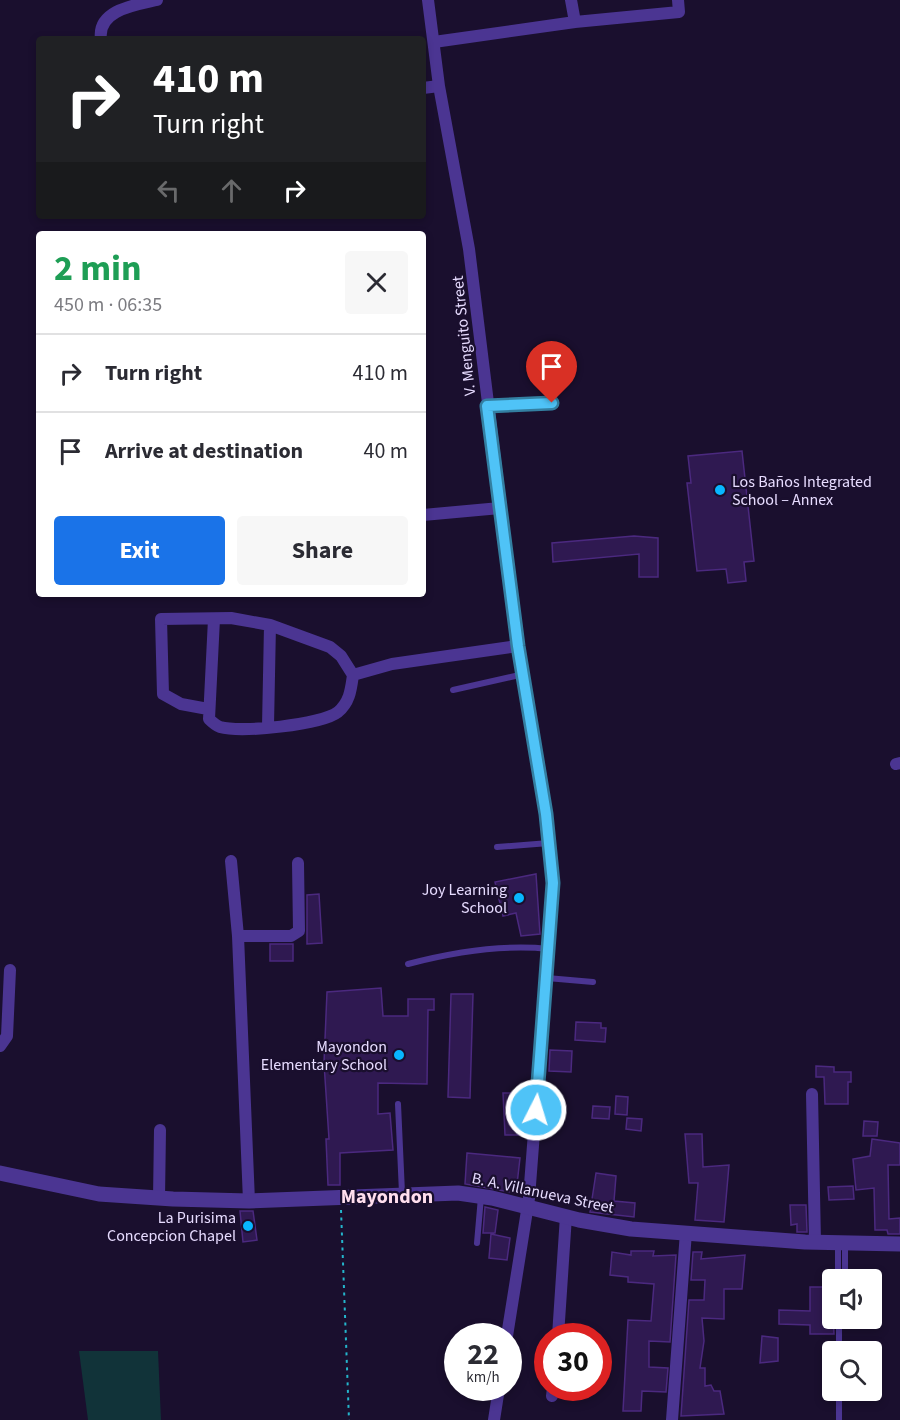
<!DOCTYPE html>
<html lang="en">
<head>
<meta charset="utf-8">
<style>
  body { margin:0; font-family:"Source Sans 3",sans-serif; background:#f7f7f7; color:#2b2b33; height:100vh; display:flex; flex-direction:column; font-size:22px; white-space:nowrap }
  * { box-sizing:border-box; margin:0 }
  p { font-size:20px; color:#7c7c81 }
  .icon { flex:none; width:33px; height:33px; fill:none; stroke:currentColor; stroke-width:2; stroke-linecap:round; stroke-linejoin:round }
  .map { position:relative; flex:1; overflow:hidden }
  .side { position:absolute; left:36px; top:231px; width:390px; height:366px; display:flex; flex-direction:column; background:#fff; border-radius:6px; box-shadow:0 3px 9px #0003 }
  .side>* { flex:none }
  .banner { position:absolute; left:36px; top:36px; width:390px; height:183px; border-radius:6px; box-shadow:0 3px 9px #0003; background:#202124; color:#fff; overflow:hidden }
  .controls { position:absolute; left:822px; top:1269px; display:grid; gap:12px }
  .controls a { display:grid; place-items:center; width:60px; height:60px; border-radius:6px; background:#fff; box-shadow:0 3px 9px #0003; font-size:30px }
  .speed { position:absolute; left:444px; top:1323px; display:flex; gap:12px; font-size:30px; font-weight:700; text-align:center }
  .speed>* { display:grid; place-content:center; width:78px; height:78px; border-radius:50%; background:#fff; box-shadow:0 3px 9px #0003; line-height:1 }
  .speed small { font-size:15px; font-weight:400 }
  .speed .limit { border:9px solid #d22; background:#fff; color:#111 }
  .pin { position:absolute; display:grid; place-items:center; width:51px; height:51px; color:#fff; margin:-62px -26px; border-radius:50% 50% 50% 0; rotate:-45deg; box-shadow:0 0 6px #0007 }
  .pin .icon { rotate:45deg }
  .me { position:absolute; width:66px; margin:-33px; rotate:5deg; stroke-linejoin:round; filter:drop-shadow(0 0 4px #0008) }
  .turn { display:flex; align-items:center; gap:21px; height:126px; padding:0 18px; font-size:27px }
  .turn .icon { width:78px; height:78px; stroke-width:2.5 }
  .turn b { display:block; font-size:42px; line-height:51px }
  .lanes { display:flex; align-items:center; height:57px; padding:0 18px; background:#0003; justify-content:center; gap:30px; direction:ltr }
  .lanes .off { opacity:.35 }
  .round { display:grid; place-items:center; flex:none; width:63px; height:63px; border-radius:6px; background:#f7f7f7 }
  .headline { display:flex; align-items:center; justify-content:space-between; height:102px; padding:0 18px }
  h1 { font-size:36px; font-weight:700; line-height:45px; color:#1e9e55 }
  .cta { display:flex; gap:12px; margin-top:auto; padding:12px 18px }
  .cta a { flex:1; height:69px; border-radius:6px; background:#1a73e8; color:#fff; font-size:24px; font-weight:700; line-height:69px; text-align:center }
  .cta a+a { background:#f7f7f7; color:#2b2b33 }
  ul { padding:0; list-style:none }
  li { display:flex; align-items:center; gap:18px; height:78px; padding:0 18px; border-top:2px solid #e1e1e2 }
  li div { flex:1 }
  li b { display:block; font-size:22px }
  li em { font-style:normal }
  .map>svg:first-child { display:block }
</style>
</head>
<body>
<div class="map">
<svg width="900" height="1420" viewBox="0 0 900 1420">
  <rect width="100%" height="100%" fill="#1a0f2e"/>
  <!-- green -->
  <path fill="#113339" d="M 79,1351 L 158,1351 L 161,1420 L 88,1420 Z"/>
  <!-- building -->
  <path fill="#2f1951" stroke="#4b297f" stroke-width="1.5" d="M 742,451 L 754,561 L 744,562 L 746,581 L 728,583 L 726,569 L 697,571 L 687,483 L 691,483 L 688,456 Z
    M 634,536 L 658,538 L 658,577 L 639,577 L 639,554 L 553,562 L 552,543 Z
    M 536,874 L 540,934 L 521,936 L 516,913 L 503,916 L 495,882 Z
    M 319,894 L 322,943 L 307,944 L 307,895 Z
    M 270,944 L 293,944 L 293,961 L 270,961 Z
    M 381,988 L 383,1016 L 408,1016 L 408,999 L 434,999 L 434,1010 L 428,1010 L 427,1084 L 378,1083 L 378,1114 L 390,1113 L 393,1150 L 340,1153 L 340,1185 L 328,1185 L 326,1139 L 329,1139 L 324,1063 L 327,992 Z
    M 451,994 L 473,994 L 470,1098 L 448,1097 Z
    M 576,1022 L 601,1023 L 601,1028 L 606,1028 L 605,1042 L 575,1040 Z
    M 550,1050 L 572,1051 L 571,1072 L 549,1071 Z
    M 816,1066 L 834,1067 L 834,1072 L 851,1072 L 851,1082 L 848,1082 L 848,1104 L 825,1104 L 824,1077 L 816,1077 Z
    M 503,1093 L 521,1093 L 520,1122 L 525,1122 L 524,1135 L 505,1135 Z
    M 616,1096 L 628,1097 L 627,1115 L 615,1114 Z
    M 593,1106 L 610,1107 L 609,1119 L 592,1118 Z
    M 627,1118 L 642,1119 L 641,1131 L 626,1129 Z
    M 864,1121 L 878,1122 L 877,1136 L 863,1136 Z
    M 685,1134 L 702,1134 L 703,1167 L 729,1165 L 724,1222 L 695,1220 L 698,1183 L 689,1183 Z
    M 872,1139 L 900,1143 L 900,1165 L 888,1165 L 889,1219 L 900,1218 L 900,1234 L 888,1234 L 887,1230 L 875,1230 L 874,1188 L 856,1190 L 853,1159 L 870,1156 Z
    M 467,1153 L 520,1158 L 516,1193 L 465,1184 Z
    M 596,1173 L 616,1176 L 614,1201 L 635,1203 L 634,1217 L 590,1212 Z
    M 853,1186 L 854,1199 L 829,1200 L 828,1187 Z
    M 790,1205 L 806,1205 L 807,1232 L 797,1232 L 797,1224 L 791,1225 Z
    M 485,1207 L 498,1210 L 495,1233 L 483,1233 Z
    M 240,1211 L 253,1211 L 257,1240 L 243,1242 Z
    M 491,1234 L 510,1238 L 507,1260 L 489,1258 Z
    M 631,1251 L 654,1251 L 653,1256 L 676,1255 L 670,1342 L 649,1341 L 649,1367 L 668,1368 L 666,1392 L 642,1391 L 641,1411 L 623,1411 L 628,1320 L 651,1321 L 654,1284 L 628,1282 L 628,1277 L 610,1275 L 612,1252 L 631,1255 Z
    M 693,1252 L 702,1252 L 701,1259 L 745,1255 L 742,1289 L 724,1289 L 724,1319 L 702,1318 L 704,1341 L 700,1368 L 705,1368 L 705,1386 L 711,1385 L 714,1391 L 720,1391 L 724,1414 L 681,1416 L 689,1300 L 704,1300 L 705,1280 L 691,1280 Z
    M 810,1287 L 830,1287 L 832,1290 L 834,1334 L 810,1334 L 810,1325 L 779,1324 L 779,1310 L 810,1311 Z
    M 762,1336 L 778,1338 L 778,1361 L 760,1363 Z"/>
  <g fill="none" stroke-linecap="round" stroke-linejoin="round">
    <!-- path -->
    <path stroke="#24b5cb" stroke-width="2" stroke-dasharray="3 4.5" stroke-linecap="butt" d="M 341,1210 L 349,1420"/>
    <!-- service -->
    <path stroke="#4b3592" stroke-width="6" d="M 453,690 L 524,674
      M 497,847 L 549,843
      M 408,964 C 454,952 501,944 549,949
      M 547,978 L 593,982
      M 398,1104 L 402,1193
      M 477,1243 L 481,1197
      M 838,1244 L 838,1280
      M 845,1280 L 845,1244
      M 839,1318 L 839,1352
      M 839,1390 L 839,1420"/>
    <!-- minor -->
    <path stroke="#4b3592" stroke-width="12" d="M 428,0 L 439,86 L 469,249 L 518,646 L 541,778 L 553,883 L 529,1198 L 507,1336
      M 571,0 L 575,22
      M 101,39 C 97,10 135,5 157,0
      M 434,42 L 575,22 L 679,12 L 678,0
      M 423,88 L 439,86
      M 487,406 L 552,403
      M 423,515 L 500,508
      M 214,619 L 209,719 C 212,722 215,725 220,727 C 241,733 321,725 338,712 C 350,702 351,689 353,675
      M 208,709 L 181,704 L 163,694 L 161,619 L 231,618 L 270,625 L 330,647 L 341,656 L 353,675 L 392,664 L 518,646
      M 268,726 L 270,625
      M 896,764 L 900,763
      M 231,861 L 238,936 L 249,1201
      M 238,936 L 291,936 L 299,931 L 298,863
      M 0,1046 L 7,1036 L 10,970
      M 812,1094 L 815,1242
      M 159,1198 L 160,1130
      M 558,1336 L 566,1216
      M 552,1396 L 553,1388
      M 494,1420 L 499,1388
      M 672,1420 L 686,1232"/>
    <!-- tertiary -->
    <path stroke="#4b3592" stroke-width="15" d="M 0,1173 L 99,1194 L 173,1199 L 249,1201 L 458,1193 L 492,1198 L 579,1220 L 631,1229 L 805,1242 L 900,1244"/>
  </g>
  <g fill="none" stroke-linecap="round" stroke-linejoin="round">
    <!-- route casing -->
    <g stroke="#337fa1" stroke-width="15">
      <path id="route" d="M 536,1110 L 553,883 L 546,814 L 518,646 L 487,406 L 552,403"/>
    </g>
    <!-- route -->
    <use href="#route" stroke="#4fc3f7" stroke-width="10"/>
  </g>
  <!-- markers -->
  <g fill="#08b6ff" stroke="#1a0f2e" stroke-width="2">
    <circle cx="720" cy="490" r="6"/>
    <circle cx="519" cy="898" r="6"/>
    <circle cx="399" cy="1055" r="6"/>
    <circle cx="248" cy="1226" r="6"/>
  </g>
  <g text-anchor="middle" stroke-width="4.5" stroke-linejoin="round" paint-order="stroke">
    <!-- street labels -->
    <g font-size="16" fill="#e7dcff" stroke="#1a0f2e">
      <text transform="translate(463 336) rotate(-96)" y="6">V. Menguito Street</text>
      <text transform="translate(543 1192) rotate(12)" y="6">B. A. Villanueva Street</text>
    </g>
    <!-- poi labels -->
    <g font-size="16" fill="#e7dcff" stroke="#1a0f2e" text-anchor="end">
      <text x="732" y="487" text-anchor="start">Los Baños Integrated<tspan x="732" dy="18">School – Annex</tspan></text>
      <text x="507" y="895">Joy Learning<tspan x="507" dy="18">School</tspan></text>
      <text x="387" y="1052">Mayondon<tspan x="387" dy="18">Elementary School</tspan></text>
      <text x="236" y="1223">La Purisima<tspan x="236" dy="18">Concepcion Chapel</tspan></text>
    </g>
    <!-- quarter labels -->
    <g font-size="20" font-weight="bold" fill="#ffdeed" stroke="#1a0f2e">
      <text x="387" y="1203">Mayondon</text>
    </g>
  </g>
</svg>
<div class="controls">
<a><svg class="icon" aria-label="sound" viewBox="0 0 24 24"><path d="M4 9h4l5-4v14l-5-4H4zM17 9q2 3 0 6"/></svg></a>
<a><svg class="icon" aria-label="search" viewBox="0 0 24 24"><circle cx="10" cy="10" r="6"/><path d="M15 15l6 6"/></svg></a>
</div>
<div class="speed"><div>22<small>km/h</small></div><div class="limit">30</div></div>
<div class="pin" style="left:552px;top:403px;background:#d93025"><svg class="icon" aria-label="arrive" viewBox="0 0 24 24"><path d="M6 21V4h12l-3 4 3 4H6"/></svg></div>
<svg class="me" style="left:536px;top:1110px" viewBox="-20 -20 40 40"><circle r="17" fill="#4fc3f7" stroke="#fff" stroke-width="3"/><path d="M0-11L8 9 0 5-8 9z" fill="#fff"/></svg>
<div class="banner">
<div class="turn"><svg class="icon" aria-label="right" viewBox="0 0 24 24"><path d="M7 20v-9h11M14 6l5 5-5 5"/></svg><div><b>410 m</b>Turn right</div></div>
<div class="lanes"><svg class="icon off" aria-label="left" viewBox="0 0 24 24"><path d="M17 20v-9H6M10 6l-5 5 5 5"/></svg><svg class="icon off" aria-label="ahead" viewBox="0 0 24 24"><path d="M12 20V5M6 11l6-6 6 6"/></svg><svg class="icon" aria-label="right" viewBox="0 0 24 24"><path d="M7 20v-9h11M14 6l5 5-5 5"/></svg></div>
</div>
<section class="side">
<div class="headline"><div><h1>2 min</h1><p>450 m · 06:35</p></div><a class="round"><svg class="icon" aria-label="close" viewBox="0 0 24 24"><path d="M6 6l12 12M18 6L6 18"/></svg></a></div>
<ul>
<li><svg class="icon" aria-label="right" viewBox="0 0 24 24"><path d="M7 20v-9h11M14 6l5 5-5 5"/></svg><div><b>Turn right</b></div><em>410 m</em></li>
<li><svg class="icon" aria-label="arrive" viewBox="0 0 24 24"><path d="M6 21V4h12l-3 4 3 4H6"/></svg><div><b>Arrive at destination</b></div><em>40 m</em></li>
</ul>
<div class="cta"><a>Exit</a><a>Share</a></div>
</section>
</div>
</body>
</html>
